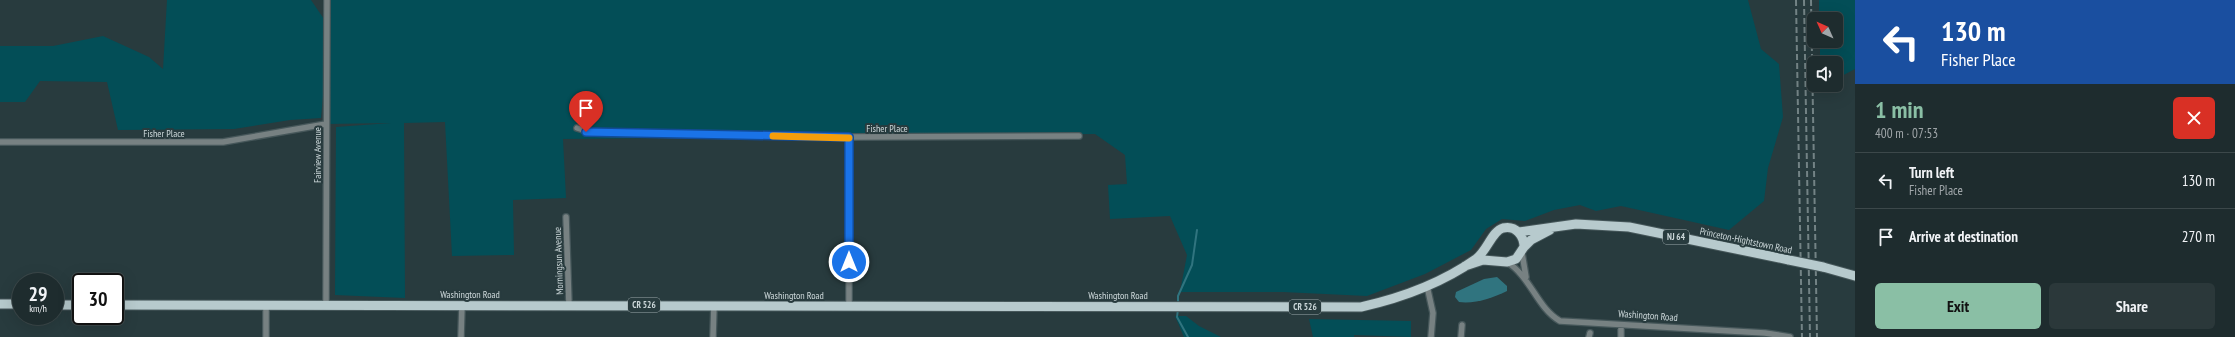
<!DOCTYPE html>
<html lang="en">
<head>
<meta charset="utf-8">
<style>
  body { margin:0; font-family:"PT Sans Narrow",sans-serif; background:#2b383a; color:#f1f3f6; height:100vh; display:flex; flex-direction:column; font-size:15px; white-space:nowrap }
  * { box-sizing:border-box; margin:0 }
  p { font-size:13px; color:#a1a7aa }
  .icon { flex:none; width:22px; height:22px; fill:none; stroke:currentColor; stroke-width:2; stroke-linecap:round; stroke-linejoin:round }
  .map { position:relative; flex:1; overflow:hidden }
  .details { display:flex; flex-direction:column; background:#1e2c2e; width:380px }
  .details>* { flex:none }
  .top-card { background:#1a4fa0; color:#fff; overflow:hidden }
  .needle { width:26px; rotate:315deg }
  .fabs { position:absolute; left:1807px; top:12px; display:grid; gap:8px }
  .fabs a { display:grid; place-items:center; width:36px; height:36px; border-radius:6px; background:#1e2c2e; box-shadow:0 4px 16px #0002,0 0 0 1px #3c484a; font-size:20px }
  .speed { position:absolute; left:12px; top:273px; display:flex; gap:8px; font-size:20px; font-weight:700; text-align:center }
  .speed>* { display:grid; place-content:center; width:52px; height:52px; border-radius:50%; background:#1e2c2e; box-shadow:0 4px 16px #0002,0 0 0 1px #3c484a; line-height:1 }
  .speed small { font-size:10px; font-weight:400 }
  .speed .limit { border:2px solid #111; border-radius:6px; background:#fff; color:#111 }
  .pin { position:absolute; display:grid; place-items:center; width:34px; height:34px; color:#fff; margin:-41px -17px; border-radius:50% 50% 50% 0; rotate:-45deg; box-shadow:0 0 4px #0007 }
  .pin .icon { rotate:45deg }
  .me { position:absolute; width:44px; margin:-22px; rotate:0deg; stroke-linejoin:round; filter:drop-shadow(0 0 3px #0008) }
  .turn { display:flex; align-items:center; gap:14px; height:84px; padding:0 20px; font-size:18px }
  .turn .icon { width:52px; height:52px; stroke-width:2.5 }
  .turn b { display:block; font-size:28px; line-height:34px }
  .round { display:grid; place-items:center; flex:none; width:42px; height:42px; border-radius:6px; background:#2b383a }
  .summary { display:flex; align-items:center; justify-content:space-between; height:68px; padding:0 20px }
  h1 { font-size:24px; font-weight:800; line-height:30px; color:#8abfa5 }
  .cta { display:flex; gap:8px; margin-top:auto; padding:8px 20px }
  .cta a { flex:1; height:46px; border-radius:6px; background:#8abfa5; color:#111; font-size:16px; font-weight:800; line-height:46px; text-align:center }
  .cta a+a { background:#2b383a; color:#f1f3f6 }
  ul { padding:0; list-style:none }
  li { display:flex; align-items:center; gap:12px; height:56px; padding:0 20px; border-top:1px solid #3c484a }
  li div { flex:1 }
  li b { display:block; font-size:15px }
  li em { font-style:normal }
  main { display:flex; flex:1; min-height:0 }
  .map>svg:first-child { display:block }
</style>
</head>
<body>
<main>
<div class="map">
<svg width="1855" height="337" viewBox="0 0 1855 337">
  <rect width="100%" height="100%" fill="#283b3e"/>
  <!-- green -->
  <path fill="#034e57" d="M 167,0 L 311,0 L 326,22 L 327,0 L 1748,0 L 1761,49 L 1779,64 L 1783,117 L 1768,168 L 1764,201 L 1729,230 L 1621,206 L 1596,211 L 1580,205 L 1554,210 L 1525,221 L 1502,219 L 1486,229 L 1471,250 L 1425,274 L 1367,296 L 1283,292 L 1180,292 L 1187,255 L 1170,216 L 1110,219 L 1108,185 L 1127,184 L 1125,155 L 1095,134 L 563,139 L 566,198 L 513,200 L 514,255 L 452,256 L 445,122 L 404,123 L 405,298 L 335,295 L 336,127 L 391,123 L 326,124 L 325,74 L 321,118 L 290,120 L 234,129 L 118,130 L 107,82 L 40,81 L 25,102 L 0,102 L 0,46 L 53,46 L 103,36 L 149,57 L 163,69 Z
    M 1819,0 L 1855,0 L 1855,69 L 1836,79 L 1836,63 L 1820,63 L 1820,41 L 1836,41 L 1836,19 L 1819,19 Z
    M 1175,316 L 1186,316 L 1199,326 L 1221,337 L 1184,337 Z
    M 1309,319 L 1411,321 L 1411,337 L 1354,335 L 1354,337 L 1313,337 Z"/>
  <!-- water -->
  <path fill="#30747f" d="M 1497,277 L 1507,286 L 1507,291 C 1493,298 1475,304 1459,302 L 1455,297 L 1456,292 L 1484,279 Z"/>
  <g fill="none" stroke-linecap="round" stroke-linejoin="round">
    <!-- stream -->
    <path stroke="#30747f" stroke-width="2" d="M 1178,304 L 1178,296 L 1192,265 L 1197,230
      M 1178,309 L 1177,317 L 1188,337"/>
    <!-- minor casing -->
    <g stroke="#46575a" stroke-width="8">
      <path id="minor" d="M 577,128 L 593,133 L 849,137 L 1079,136
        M 0,142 L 223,142 L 326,124
        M 566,217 L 569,305
        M 1522,253 L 1526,277
        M 1507,262 C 1531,277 1537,308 1560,321 L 1765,333 L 1790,337
        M 1427,286 L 1433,313 L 1431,337
        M 326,305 L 327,0
        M 849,306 L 849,137
        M 266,337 L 266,305
        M 461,337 L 462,305
        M 713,337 L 714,305
        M 1461,337 L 1462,325
        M 1589,337 L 1590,333
        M 1621,337 L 1621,325"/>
    </g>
    <!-- primary casing -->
    <g stroke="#46575a" stroke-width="11">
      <path id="primary" d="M 1519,232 L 1576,224 L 1629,227 L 1789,260
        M 1524,247 L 1531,240 L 1550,230
        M 1823,267 L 1855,276
        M 0,304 L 21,304
        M 55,305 L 81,305
        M 115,305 L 1361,307 C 1401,298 1442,283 1476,259 C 1487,251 1492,231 1503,228 C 1516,225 1524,236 1524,247 L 1516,259 L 1507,262 L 1483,260 L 1465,266"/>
    </g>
    <!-- minor -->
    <use href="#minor" stroke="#778182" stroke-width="5.5"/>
    <!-- primary -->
    <use href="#primary" stroke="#b7cacd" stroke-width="9"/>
    <!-- rail -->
    <path stroke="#738385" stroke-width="2" stroke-dasharray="6 3" stroke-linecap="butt" d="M 1796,0 L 1802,337
      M 1804,0 L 1810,337
      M 1811,0 L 1817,337"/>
    <!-- primary-bridge casing -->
    <g stroke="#46575a" stroke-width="11" stroke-linecap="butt">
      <path id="primary-bridge" d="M 1789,260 L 1823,267"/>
    </g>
    <!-- primary-bridge -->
    <use href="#primary-bridge" stroke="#b7cacd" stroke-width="9"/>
  </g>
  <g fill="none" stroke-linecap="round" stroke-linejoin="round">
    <!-- route casing -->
    <g stroke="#114b97" stroke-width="10">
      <path id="route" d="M 586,132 L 849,137 L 849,262"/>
    </g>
    <!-- route -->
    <use href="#route" stroke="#1a73e8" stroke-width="7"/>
    <!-- slow -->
    <path stroke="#f59e0b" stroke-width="7" d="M 773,136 L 849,138"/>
  </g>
  <g text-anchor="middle" stroke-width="4" stroke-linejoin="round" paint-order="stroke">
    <!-- shield labels -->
    <g fill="#283b3e" stroke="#9ca9ab" stroke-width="1">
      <rect x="1663" y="230" width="26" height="14" rx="3"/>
      <rect x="628" y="298" width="32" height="14" rx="3"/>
      <rect x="1289" y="300" width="32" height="14" rx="3"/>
    </g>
    <g font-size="9" font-weight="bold" fill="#cdd8da">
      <text x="1676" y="240">NJ 64</text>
      <text x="644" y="308">CR 526</text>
      <text x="1305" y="310">CR 526</text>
    </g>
    <!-- street labels -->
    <g font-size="10" fill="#cdd8da" stroke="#283b3e">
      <text x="887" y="132">Fisher Place</text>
      <text x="164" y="137">Fisher Place</text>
      <text transform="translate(317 155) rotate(-90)" y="4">Fairview Avenue</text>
      <text transform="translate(1746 240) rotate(12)" y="4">Princeton-Hightstown Road</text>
      <text transform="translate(558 261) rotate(-92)" y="4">Morningsun Avenue</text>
      <text x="470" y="298">Washington Road</text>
      <text x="794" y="299">Washington Road</text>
      <text x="1118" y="299">Washington Road</text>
      <text transform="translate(1648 315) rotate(4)" y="4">Washington Road</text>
    </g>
  </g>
</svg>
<div class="fabs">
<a><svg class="needle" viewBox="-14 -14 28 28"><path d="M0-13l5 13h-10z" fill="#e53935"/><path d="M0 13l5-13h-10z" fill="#a1a7aa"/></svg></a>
<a><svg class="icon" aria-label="sound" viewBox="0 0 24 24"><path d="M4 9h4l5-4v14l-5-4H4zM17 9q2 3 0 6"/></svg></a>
</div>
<div class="speed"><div>29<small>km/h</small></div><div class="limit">30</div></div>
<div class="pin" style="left:586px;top:132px;background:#d93025"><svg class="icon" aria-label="arrive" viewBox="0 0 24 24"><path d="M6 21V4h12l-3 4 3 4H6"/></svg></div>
<svg class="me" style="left:849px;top:262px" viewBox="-20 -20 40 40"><circle r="17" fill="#1a73e8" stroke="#fff" stroke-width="3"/><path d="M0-11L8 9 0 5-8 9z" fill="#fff"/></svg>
</div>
<section class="details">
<div class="top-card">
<div class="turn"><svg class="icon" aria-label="left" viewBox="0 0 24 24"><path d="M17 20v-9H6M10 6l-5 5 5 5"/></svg><div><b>130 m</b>Fisher Place</div></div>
</div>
<div class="summary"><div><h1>1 min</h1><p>400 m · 07:53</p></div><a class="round" style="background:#d93025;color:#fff"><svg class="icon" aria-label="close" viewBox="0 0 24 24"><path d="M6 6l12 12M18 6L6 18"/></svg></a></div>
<ul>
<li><svg class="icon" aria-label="left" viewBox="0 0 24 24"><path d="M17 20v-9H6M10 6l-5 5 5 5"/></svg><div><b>Turn left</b><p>Fisher Place</p></div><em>130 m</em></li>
<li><svg class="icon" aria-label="arrive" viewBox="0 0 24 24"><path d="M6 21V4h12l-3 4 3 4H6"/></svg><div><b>Arrive at destination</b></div><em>270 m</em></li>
</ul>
<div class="cta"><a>Exit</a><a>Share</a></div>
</section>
</main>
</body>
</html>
